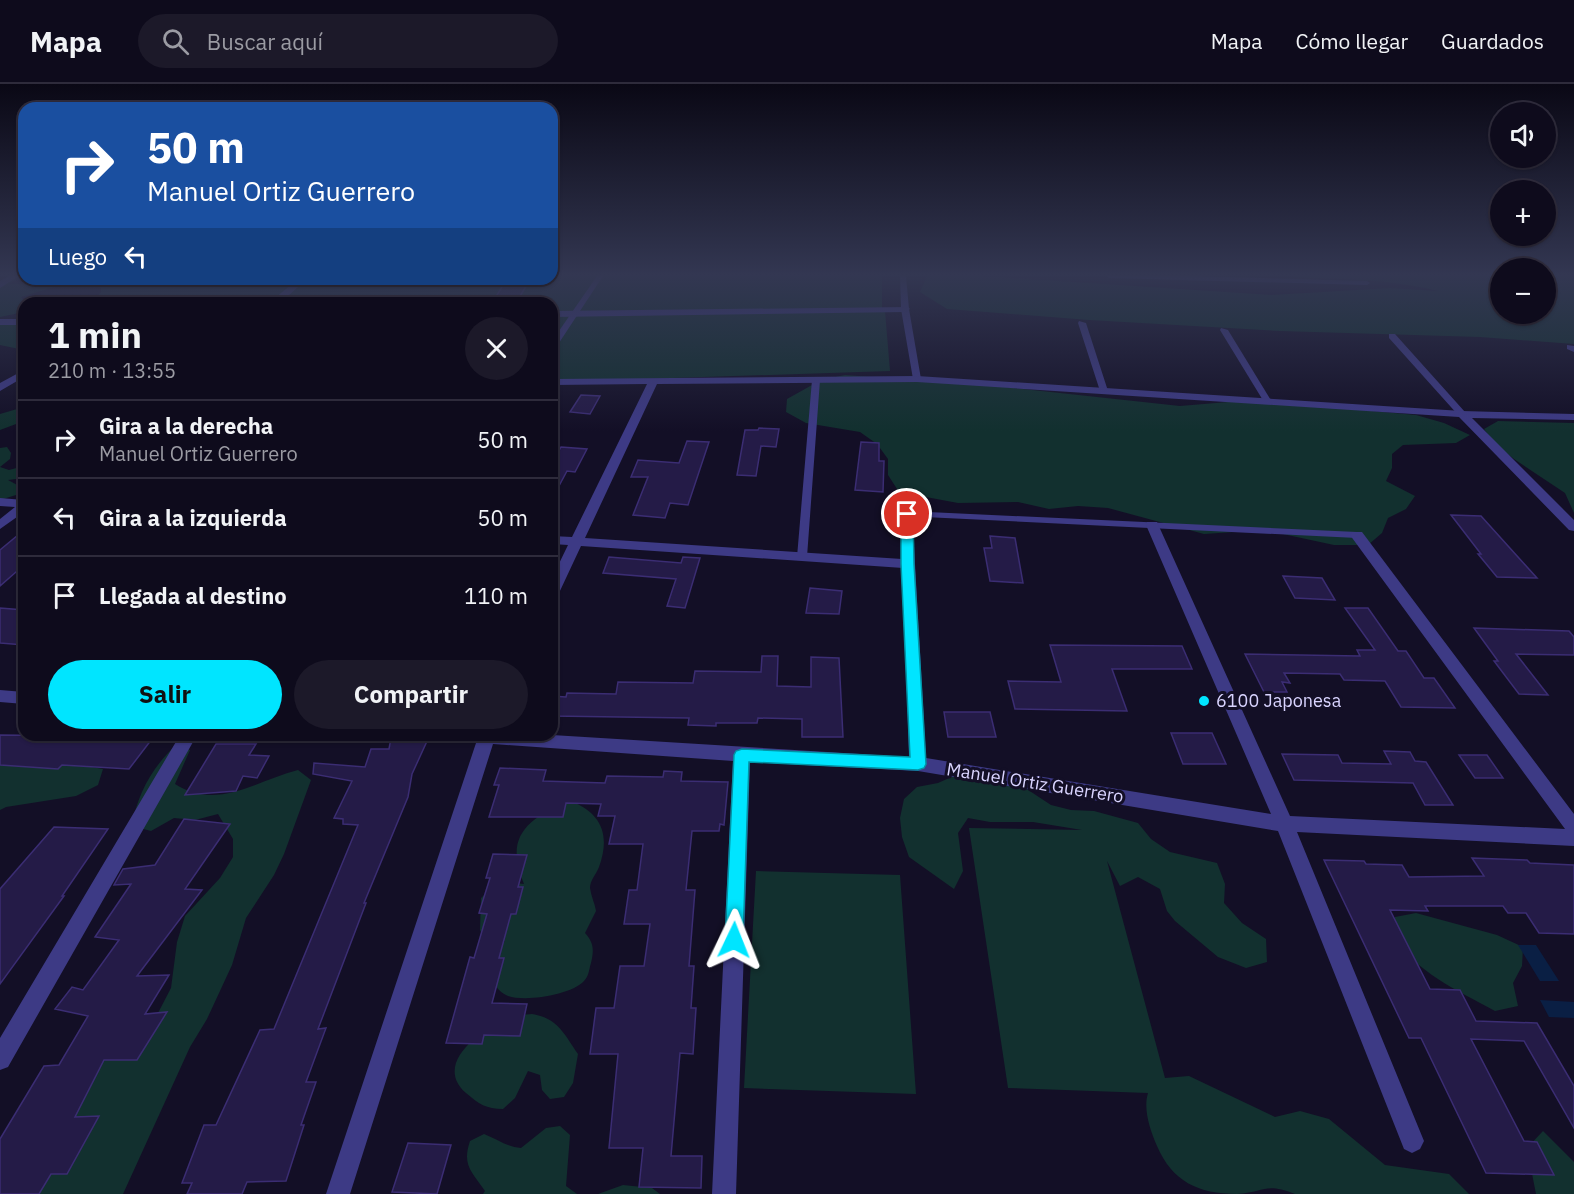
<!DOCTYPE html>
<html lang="es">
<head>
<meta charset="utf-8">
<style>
  body { margin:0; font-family:"IBM Plex Sans",sans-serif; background:#1c1929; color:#f1f3f6; height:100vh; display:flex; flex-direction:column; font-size:22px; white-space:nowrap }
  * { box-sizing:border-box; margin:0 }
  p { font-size:20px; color:#9b9ba3 }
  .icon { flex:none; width:33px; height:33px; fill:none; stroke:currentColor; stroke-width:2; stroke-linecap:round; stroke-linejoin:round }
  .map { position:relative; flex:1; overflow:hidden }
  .panel { position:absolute; left:18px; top:213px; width:540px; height:444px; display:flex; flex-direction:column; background:#0e0b1c; border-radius:18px; box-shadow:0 2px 4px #0004,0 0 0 2px #2e2b3b }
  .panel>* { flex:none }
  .top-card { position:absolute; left:18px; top:18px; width:540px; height:183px; border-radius:18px; box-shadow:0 2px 4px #0004,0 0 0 2px #2e2b3b; background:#1a4fa0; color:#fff; overflow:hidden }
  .tools { position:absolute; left:1490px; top:18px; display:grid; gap:12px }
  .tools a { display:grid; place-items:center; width:66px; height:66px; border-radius:50%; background:#0e0b1c; box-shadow:0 2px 4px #0004,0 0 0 2px #2e2b3b; font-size:30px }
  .pin { position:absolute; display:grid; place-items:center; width:51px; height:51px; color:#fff; margin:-26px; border:3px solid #fff; border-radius:50%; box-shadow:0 2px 6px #0007 }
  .me { position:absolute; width:66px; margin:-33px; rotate:2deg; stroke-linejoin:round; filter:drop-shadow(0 0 4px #0008) }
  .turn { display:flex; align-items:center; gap:21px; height:126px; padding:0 30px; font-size:27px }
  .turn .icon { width:78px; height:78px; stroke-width:2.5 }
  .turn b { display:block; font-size:42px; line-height:51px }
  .then { display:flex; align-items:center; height:57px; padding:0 30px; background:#0003; gap:12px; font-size:22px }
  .round { display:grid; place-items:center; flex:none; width:63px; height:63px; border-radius:32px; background:#1c1929 }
  .summary { display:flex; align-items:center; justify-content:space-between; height:102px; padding:0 30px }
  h1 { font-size:36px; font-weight:700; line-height:45px }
  .cta { display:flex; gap:12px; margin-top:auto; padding:12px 30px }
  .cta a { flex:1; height:69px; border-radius:36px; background:#00e5ff; color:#111; font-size:24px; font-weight:700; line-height:69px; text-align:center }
  .cta a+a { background:#1c1929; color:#f1f3f6 }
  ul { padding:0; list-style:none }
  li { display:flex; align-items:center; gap:18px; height:78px; padding:0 30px; border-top:2px solid #2e2b3b }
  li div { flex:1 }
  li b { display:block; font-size:22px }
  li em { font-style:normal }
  header { display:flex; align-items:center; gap:36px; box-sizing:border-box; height:84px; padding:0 30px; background:#0e0b1c; border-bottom:2px solid #2e2b3b }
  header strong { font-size:28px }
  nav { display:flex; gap:33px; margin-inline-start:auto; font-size:21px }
  .search { width:420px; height:54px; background:#1c1929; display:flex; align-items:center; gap:15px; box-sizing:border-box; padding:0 21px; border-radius:33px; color:#9b9ba3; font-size:22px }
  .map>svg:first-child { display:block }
</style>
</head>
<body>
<header>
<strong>Mapa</strong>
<div class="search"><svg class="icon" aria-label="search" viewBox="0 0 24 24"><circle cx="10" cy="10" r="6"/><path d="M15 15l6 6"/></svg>Buscar aquí</div>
<nav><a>Mapa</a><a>Cómo llegar</a><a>Guardados</a></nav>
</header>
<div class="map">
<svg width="1574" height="1110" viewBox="0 0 1574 1110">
  <rect width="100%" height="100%" fill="#130f26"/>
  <!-- green -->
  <path fill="#12302f" d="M 16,192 L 21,192 L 9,200 L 32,200 L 42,195 L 62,195 L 54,203 L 21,213 L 24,217 L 44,219 L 24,219 L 24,228 L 0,233 L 0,202 Z
    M 552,192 L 882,192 L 882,227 L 885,227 L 890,287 L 552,298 L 552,219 L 88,219 L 94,217 L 101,208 L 101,204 L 89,200 L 97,195 L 552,195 Z
    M 927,192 L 982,192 L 1272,211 L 1390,204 L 1438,207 C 1387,194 1334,196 1282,192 L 1500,192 L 1500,230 L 1545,230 L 1545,192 L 1574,192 L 1574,260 L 1480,253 L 1280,247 L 1089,236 L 947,225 L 920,208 Z
    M 0,241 L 24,241 L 24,266 L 0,261 Z
    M 845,291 L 995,302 L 1180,322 L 1252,316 L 1416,331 L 1444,339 L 1470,351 L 1456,359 L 1403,361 L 1392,370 L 1392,384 L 1386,397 L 1415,412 L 1406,425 L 1388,434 L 1382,449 L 1368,461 L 1334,461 L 1264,446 L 1204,450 L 1108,424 L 1078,422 L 1049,425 L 1018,418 L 958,419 L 899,408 L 888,391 L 888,375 L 877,360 L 860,348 L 806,339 L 786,328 L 787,315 L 821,296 Z
    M 24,323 L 24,337 L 0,346 L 0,330 Z
    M 1498,337 L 1574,339 L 1574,429 L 1565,409 L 1514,375 L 1495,360 L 1484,345 Z
    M 7,363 L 11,369 L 10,375 L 0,383 L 9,386 L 24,382 L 24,394 L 8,396 L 21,403 L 16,411 L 0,416 L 0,364 Z
    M 177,660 L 190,666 L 175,700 C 217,727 255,697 298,686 L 311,696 L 284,770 L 274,791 L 246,834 L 232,881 L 207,935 L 190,963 L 123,1110 L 33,1110 L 81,994 L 158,929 L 171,904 L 177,858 L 185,832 L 220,794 L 233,773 L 233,755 L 218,730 L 195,736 L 174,734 L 151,747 L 132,742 C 137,710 153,682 177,660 Z
    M 0,666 L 103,685 L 98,701 L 76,712 L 6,723 L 0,726 Z
    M 956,691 L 1013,696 L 1051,721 L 1071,726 L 1094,727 L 1138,739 L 1151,755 L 1170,768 L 1217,779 L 1225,800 L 1224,819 L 1242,839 L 1266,855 L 1267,878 L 1246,884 L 1218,873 L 1175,837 L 1167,827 L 1160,805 L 1138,793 L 1120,802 L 1107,777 L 1165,994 L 1189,992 L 1275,1033 L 1300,1027 L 1329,1035 L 1385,1081 L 1449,1090 L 1469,1110 L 1295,1110 C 1265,1098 1265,1108 1237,1110 C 1198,1110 1172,1097 1157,1062 C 1150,1046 1143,1025 1148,1009 L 1008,1004 L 969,744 L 1082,746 L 1033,738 L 990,738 L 968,734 L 958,749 L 963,787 L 954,805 L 909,773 L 902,753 L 900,734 L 904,715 L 917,703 L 938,699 Z
    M 568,716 C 601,728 611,750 599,783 C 596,791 590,796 590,804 C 591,812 595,820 596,827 L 585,849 C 594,859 594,866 591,879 C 589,885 589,892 584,897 C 571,911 526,918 508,912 C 501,909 498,905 494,900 L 496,865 L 505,857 L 494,859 L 484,855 L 480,846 L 481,814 C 493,802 508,798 524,800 C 504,752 527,736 568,716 Z
    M 756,787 L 900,791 L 916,1010 L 744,1004 Z
    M 1416,829 L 1497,851 L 1523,863 L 1522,882 L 1513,899 L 1518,922 L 1495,927 C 1453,904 1420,890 1390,851 L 1395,833 Z
    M 532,930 C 558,934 564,950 578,970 L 573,999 L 564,1013 L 550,1015 L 542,1006 L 540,991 L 528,987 L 515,1014 L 503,1025 C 486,1025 479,1020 466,1009 C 433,980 480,947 505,935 C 513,931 524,931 532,930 Z
    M 560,1042 L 570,1051 L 566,1102 L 577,1110 L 483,1110 L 485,1107 C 471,1087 462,1081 470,1057 L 484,1050 C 497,1055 507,1063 521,1064 L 546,1044 Z
    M 1543,1047 L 1574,1078 L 1574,1110 L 1536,1110 L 1527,1064 Z
    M 623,1101 L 652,1104 L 660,1110 L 598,1110 Z"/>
  <!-- water -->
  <path fill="#0a1f44" d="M 1518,861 L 1536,861 L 1559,897 L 1540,897 Z
    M 1540,916 L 1574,918 L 1574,934 L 1549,933 Z"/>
  <!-- building -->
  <path fill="#241b47" stroke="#3b2d73" stroke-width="1.5" d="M 505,198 L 528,199 L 516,219 L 492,219 Z
    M 581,311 L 600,312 L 590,330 L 570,328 Z
    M 759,344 L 779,345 L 776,363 L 761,362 L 756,392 L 737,391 L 745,346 L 758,346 Z
    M 687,357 L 709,358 L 688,421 L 670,419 L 665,434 L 633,431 L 648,393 L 631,393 L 638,376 L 679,379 Z
    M 861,358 L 879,359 L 879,377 L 884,377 L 883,408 L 855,406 Z
    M 561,363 L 587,365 L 575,388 L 567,387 L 552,415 L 552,379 Z
    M 1451,431 L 1481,432 L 1537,494 L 1497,493 L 1478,470 L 1481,470 Z
    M 24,446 L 24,489 L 16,488 L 0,502 L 0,466 Z
    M 990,452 L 1015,454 L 1023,499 L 990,497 L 984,464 L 992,464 Z
    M 609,473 L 681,479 L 683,473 L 700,474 L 685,524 L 667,522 L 676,495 L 603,489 Z
    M 1283,492 L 1322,494 L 1335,516 L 1295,514 Z
    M 810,504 L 842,507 L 839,530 L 806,529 Z
    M 0,524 L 24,526 L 24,561 L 0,559 Z
    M 1345,524 L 1368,524 L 1398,567 L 1406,567 L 1424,594 L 1434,594 L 1455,624 L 1401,623 L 1385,597 L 1344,596 L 1340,590 L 1284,589 L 1290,599 L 1282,598 L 1287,608 L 1264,608 L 1245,570 L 1360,572 L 1357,566 L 1375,566 Z
    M 1474,544 L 1569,547 L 1574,553 L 1574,571 L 1516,570 L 1548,611 L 1519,610 L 1494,577 L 1498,577 Z
    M 1050,561 L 1182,562 L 1192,585 L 1112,585 L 1127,627 L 1015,625 L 1008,597 L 1061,598 Z
    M 762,572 L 778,572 L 777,602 L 811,603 L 811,573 L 839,574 L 843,653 L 802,653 L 802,635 L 758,634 L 757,639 L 716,639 L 716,642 L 688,641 L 689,634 L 552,632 L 552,612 L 566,613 L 567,609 L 616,610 L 618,598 L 693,599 L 695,587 L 761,588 Z
    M 944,628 L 990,628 L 996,653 L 948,653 Z
    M 1171,649 L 1212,649 L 1226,680 L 1183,680 Z
    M 0,651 L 88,652 L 155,651 L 129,685 L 62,681 L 58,685 L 0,681 Z
    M 391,654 L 428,655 L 412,690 L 408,713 L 364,819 L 366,819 L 318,945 L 326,944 L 306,998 L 316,998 L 301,1041 L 304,1041 L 286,1097 L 247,1098 L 242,1110 L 187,1110 L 192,1099 L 182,1099 L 204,1041 L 216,1041 L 260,946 L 274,945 L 358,741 L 343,740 L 343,735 L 334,734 L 352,697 L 313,690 L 314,679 L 365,683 L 371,665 L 389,665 Z
    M 216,660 L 256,660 L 249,671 L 269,672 L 257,694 L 243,692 L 236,707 L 185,711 Z
    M 1384,667 L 1410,668 L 1415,677 L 1426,678 L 1453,721 L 1425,721 L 1413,699 L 1294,696 L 1282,670 L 1338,671 L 1342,679 L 1391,680 Z
    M 1459,671 L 1487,671 L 1503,694 L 1475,694 Z
    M 500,684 L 546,686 L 543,697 L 605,699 L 607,692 L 663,693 L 664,687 L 682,688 L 681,697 L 728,698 L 724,741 L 720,740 L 719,747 L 692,747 L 686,806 L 695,806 L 689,882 L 694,882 L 691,924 L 696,924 L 693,970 L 680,969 L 671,1072 L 702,1072 L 701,1104 L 639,1103 L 643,1064 L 609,1064 L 618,970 L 590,970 L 596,924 L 614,924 L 620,882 L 644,882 L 650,840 L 624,840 L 629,806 L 637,806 L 643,760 L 609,760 L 615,732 L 598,732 L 601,720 L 566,719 L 563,733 L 489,733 L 499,701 L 494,701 Z
    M 184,735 L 230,740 L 185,805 L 202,806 L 137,892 L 169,891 L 145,930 L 167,928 L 137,976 L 104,976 L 75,1033 L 99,1032 L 67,1090 L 51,1090 L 39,1110 L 0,1110 L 0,1055 L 44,982 L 59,981 L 88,932 L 55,925 L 72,903 L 83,906 L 119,856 L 95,853 L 131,800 L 114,801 L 123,785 L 155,781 Z
    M 54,743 L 108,745 L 62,812 L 64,812 L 0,900 L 0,805 Z
    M 493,770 L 527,771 L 518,803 L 523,803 L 516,830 L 511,830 L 499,874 L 504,874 L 492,919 L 527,920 L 520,952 L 484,951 L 482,960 L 446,959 L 470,873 L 474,874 L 487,830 L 479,829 L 490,794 L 486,794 Z
    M 1472,774 L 1527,776 L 1530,779 L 1574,781 L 1574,850 L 1539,849 L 1526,829 L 1508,829 L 1503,822 L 1425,822 L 1428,827 L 1390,826 L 1430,905 L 1460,906 L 1476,937 L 1537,939 L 1574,1002 L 1574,1044 L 1524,957 L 1471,955 L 1524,1057 L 1537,1058 L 1554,1091 L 1486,1089 L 1421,954 L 1409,954 L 1324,776 L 1364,777 L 1366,780 L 1402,781 L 1409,793 L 1484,792 Z
    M 408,1059 L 451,1061 L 437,1110 L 392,1108 Z"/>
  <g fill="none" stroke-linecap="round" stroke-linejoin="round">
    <!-- service -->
    <path fill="#3d3a85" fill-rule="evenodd" d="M 597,192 L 603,192 L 555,265 L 552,265 L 552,257 Z
      M 900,192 L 906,192 L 909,225 L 921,295 L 917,298 L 913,295 L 901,225 Z
      M 1106,192 L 1187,192 L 1367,197 L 1370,199 L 1367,201 L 1109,194 Z
      M 1079,237 L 1086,239 L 1108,307 L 1107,309 L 1100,307 L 1078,239 Z
      M 1221,244 L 1228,246 L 1272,318 L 1271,320 L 1264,318 L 1220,246 Z
      M 1389,250 L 1395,250 L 1465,328 L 1465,332 L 1459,332 L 1389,254 Z
      M 1567,261 L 1574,262 L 1574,268 L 1567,265 Z
      M 816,293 L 820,296 L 807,473 L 802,476 L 797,473 L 812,296 Z
      M 907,427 L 1357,448 L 1362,451 L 1357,454 L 903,432 L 902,430 Z"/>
    <!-- minor -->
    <path fill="#3d3a85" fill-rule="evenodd" d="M 9,192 L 19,192 L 0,204 L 0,197 Z
      M 298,195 L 307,195 L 280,219 L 269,219 Z
      M 908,223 L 910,225 L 905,228 L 552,233 L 552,227 Z
      M 0,235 L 24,235 L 24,241 L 0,241 Z
      M 24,286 L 24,293 L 0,307 L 0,299 Z
      M 917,292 L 1462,327 L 1574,330 L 1574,336 L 1472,334 L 1574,436 L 1574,447 L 1569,446 L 1459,333 L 917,298 L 657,300 L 585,454 L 902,475 L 901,430 L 902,427 L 912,427 L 926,674 L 1271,730 L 1146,441 L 1147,438 L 1157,438 L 1290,732 L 1565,745 L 1350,451 L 1352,448 L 1362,448 L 1574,730 L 1574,762 L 1297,748 L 1424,1057 L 1420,1065 L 1412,1069 L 1404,1065 L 1278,747 L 918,687 L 750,678 L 736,1110 L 712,1110 L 733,677 L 493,660 L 350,1110 L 326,1110 L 476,659 L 453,656 L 451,651 L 552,651 L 909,673 L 903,484 L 581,462 L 559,509 L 552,514 L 552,494 L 568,461 L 552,460 L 552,452 L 572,453 L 647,300 L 552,301 L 552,295 Z
      M 0,414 L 24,416 L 24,428 L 0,445 L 0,435 L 15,423 L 0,422 Z
      M 0,606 L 24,608 L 24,620 L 0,618 Z
      M 180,651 L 197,651 L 8,983 L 0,986 L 0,954 Z"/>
  </g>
  <!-- sky -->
  <linearGradient id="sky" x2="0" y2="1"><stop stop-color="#0a0815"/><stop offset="0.55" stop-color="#333752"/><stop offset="1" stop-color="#333752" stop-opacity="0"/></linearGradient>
  <rect width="1574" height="347" fill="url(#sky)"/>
  <!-- route -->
  <path fill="#00e5ff" stroke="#0095a6" stroke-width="1.5" d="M 907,427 L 913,430 L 914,480 L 926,680 L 924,684 L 918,686 L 749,678 L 743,856 L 741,862 L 734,865 L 728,862 L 725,856 L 734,671 L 736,667 L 742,665 L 910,673 L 901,480 L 901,430 Z"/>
  <!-- markers -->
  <circle fill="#00e5ff" stroke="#130f26" stroke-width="2" cx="1204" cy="617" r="6"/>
  <g text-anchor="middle" stroke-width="6" stroke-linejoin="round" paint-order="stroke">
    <!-- poi labels -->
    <g font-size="18" fill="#d9d4ff" stroke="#130f26" text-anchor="start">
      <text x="1216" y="623">6100 Japonesa</text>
    </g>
    <!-- street labels -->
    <g font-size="18" fill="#d9d4ff" stroke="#130f26">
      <text transform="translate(1035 699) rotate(9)" y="6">Manuel Ortiz Guerrero</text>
    </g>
  </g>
</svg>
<div class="tools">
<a><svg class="icon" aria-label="sound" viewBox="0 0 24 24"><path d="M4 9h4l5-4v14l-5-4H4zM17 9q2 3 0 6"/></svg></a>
<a>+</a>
<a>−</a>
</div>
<div class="pin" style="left:907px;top:430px;background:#d93025"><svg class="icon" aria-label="arrive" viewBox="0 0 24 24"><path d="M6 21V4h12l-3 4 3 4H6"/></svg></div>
<svg class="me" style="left:734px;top:856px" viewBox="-20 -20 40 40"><path d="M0-17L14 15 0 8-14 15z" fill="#00e5ff" stroke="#fff" stroke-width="4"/></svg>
<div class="top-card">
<div class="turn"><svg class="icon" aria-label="right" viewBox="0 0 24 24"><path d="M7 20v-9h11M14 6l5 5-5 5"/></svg><div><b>50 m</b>Manuel Ortiz Guerrero</div></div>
<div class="then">Luego<svg class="icon" aria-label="left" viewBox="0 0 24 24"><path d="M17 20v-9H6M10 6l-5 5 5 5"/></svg></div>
</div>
<section class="panel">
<div class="summary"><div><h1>1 min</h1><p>210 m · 13:55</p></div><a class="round"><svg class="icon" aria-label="close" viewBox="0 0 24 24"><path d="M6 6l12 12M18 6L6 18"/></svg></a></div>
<ul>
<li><svg class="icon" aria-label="right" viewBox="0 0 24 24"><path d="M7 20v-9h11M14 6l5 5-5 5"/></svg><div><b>Gira a la derecha</b><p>Manuel Ortiz Guerrero</p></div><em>50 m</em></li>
<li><svg class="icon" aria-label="left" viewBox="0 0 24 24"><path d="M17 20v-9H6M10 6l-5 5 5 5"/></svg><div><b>Gira a la izquierda</b></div><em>50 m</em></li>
<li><svg class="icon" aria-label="arrive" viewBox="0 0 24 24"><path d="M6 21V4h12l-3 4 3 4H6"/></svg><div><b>Llegada al destino</b></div><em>110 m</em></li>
</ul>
<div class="cta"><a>Salir</a><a>Compartir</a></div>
</section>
</div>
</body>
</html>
